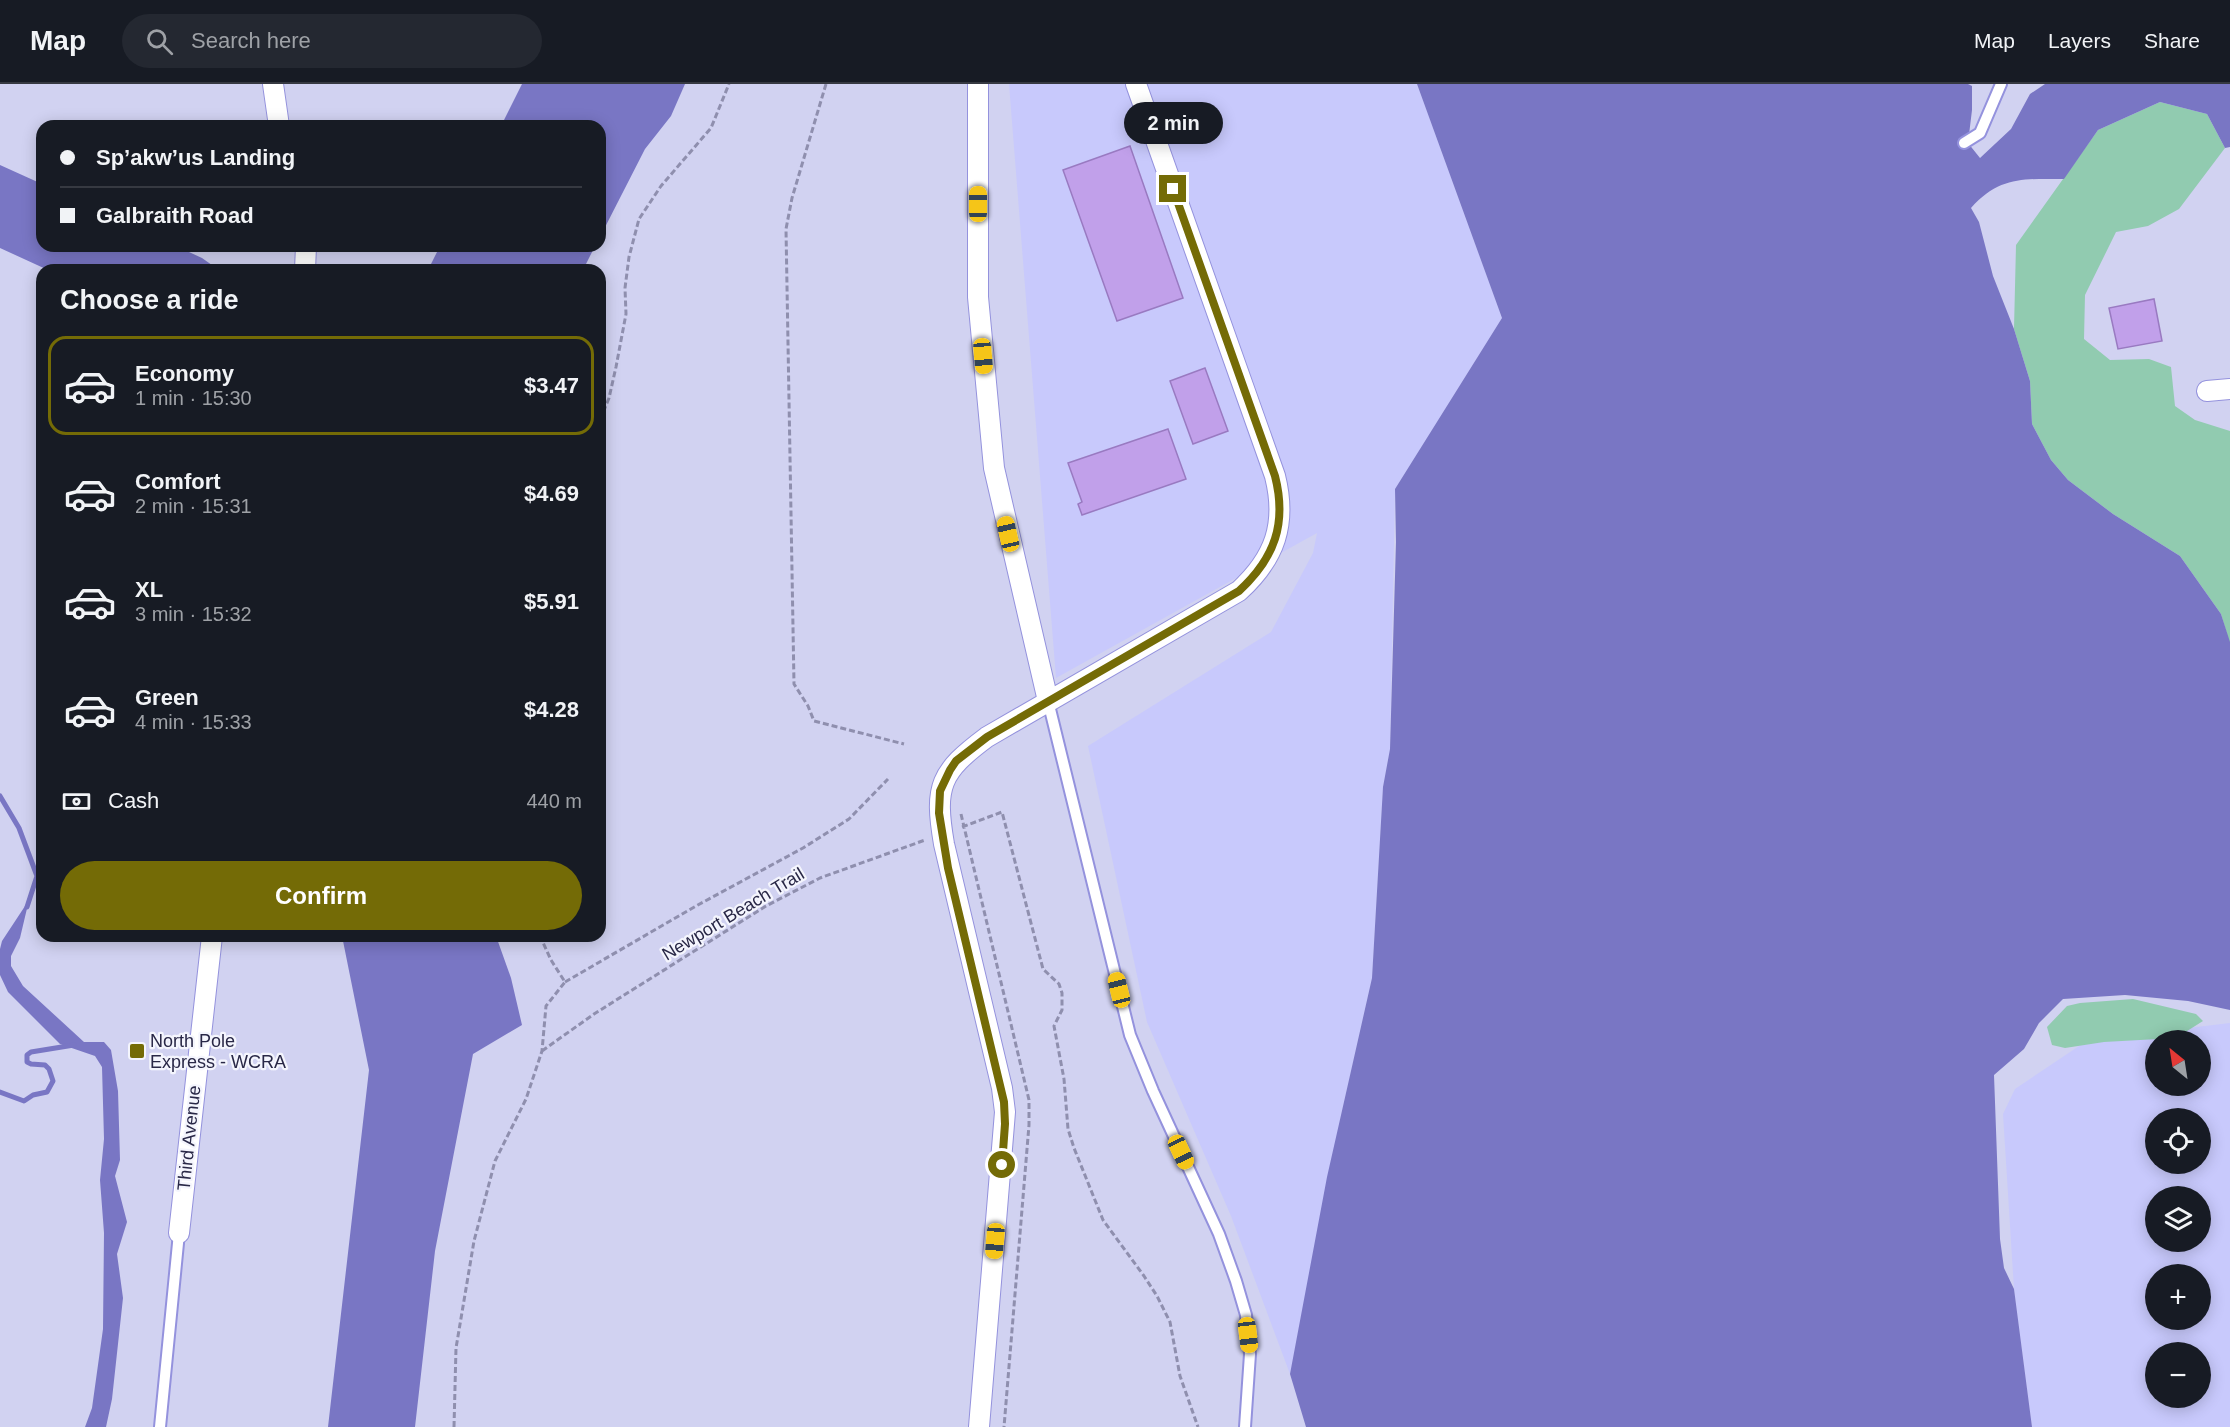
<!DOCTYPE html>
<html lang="en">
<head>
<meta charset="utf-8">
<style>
	body { margin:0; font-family:Arial,sans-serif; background:#242831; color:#f1f3f6; height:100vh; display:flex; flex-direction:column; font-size:22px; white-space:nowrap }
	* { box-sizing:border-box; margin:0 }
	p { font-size:20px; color:#9ea1a6 }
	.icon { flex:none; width:33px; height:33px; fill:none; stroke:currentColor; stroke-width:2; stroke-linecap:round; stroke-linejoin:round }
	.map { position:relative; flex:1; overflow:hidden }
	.drawer { position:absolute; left:36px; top:180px; width:570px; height:678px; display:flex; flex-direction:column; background:#171b24; border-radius:18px; box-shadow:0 3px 15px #0003 }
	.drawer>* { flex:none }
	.guide { position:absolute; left:36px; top:36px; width:570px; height:132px; border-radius:18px; box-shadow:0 3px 15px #0003; display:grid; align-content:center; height:132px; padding:0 24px; background:#171b24 }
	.needle { width:39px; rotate:330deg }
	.controls { position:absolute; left:2145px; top:946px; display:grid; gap:12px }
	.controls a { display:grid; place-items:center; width:66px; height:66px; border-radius:50%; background:#171b24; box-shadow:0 3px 15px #0003; font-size:30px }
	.end { position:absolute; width:27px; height:27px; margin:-14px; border:8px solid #746b06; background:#fff; box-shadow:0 0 0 3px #fff }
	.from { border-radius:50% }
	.bubble { position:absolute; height:42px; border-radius:21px; background:#171b24; box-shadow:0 3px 15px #0003; font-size:20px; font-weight:700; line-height:42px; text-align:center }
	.car { position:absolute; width:18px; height:36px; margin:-18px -9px; border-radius:8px; box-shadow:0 0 4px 2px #0007; background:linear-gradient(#f5c518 24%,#345 0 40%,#f5c518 0 76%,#345 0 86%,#f5c518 0) }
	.guide b { display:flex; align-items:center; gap:21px; height:57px; font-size:22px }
	.guide b+b { border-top:2px solid #363941 }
	.guide i { width:15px; height:15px; background:#f1f3f6 }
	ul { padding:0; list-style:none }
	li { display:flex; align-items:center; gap:18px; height:99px; margin:0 12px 9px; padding:0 12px; border:3px solid transparent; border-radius:18px }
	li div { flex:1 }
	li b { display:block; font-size:22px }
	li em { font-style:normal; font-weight:700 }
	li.on { border-color:#746b06 }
	li>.icon { width:54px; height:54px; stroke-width:1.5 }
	h2 { padding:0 24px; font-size:27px; line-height:72px }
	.pay { display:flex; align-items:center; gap:15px; height:66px; padding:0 24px; font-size:22px }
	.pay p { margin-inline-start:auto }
	.button { display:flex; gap:12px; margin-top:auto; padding:12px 24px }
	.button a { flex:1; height:69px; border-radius:36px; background:#746b06; color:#fff; font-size:24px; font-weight:700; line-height:69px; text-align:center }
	header { display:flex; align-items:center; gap:36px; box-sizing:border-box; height:84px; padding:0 30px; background:#171b24; border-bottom:2px solid #363941 }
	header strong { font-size:28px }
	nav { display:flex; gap:33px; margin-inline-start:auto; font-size:21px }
	.search { width:420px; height:54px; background:#242831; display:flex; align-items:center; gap:15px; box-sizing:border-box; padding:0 21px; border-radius:33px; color:#9ea1a6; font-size:22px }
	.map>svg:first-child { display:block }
	.built { fill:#c8c9fc; fill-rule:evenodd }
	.green { fill:#91cbb0 }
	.water { fill:#7976c4 }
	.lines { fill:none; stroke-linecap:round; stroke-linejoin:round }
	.stream { stroke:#7976c4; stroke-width:5 }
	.building { fill:#c1a0ea; stroke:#997ac1; stroke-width:1.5 }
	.service-casing { stroke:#9492dd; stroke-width:14 }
	.minor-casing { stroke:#9492dd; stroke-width:22 }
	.path { stroke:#8f8fae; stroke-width:3; stroke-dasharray:6 3; stroke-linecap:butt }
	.service { stroke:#fff; stroke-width:10 }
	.minor { stroke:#fff; stroke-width:20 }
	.route { stroke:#746b06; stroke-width:8 }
	.poi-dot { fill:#746b06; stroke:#f4f5fd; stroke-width:2 }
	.labels { text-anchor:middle; stroke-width:4.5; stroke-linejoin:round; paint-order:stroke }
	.street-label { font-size:18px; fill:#292847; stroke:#f4f5fd }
	.poi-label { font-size:18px; fill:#292847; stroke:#f4f5fd; text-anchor:start }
</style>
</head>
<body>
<header>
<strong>Map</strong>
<div class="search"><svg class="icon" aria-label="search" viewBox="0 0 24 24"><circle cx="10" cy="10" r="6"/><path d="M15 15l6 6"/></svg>Search here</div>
<nav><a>Map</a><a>Layers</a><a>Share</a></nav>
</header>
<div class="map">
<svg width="2230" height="1343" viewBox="0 0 2230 1343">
	<rect width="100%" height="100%" fill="#d1d2f1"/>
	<path class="built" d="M1009 0H1417L1502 234 1395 405 1390 665 1383 703 1372 894 1342 1027 1290 1290 1231 1132 1147 938 1088 662 1271 548 1313 469 1317 449 1056 594Z
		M2230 939V1343H2032L2014 1205 2003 1030 2015 1005 2088 956ZM2156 957H2200V1002H2156ZM2156 1035H2200V1080H2156ZM2156 1113H2200V1158H2156ZM2156 1191H2200V1236H2156ZM2156 1269H2200V1314H2156Z"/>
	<path class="green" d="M2160 18 2207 30 2225 64 2179 125 2148 142 2116 148 2085 211 2084 255 2110 276 2149 275 2171 283 2175 322 2195 336 2230 347V861L2227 550 2221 530 2180 472 2113 430 2068 396 2051 376 2032 340 2030 297 2014 245 2016 161 2098 46Z
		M2133 915 2196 930 2203 937 2176 954 2104 958 2065 964 2052 961 2047 943 2067 922 2080 919Z"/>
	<path class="water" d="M522 0H685L671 32 645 65 600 153V42H501Z
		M1417 0H1968L1972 2V26L1968 59 1980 74 2011 45 2030 10 2045 0H2230V63L2225 64 2207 30 2160 18 2098 46 2064 95C2024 95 2000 92 1971 124L1979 138 1993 192 2014 245 2030 297 2032 340 2051 376 2068 396 2113 430 2180 472 2221 530 2230 558V926L2188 917 2125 911 2063 915 2039 939 2024 965 1994 991 2000 1155 2004 1184 2014 1205 2032 1343H1306L1290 1290 1327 1093 1372 894 1383 703 1390 665 1396 458 1395 405 1502 234Z
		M0 81 42 100V162H176L202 174 219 186H48L0 164Z
		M440 162H595L583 186H428Z
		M29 816 20 854 11 872V882L23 902 84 958H104L111 966 118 1007 120 1076 115 1092 127 1138 117 1170 123 1214 112 1315 106 1343H85L92 1324 103 1245 104 1149 100 1096 104 1055 102 983 95 972 60 960 8 908 0 891V865L2 857Z
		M342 852H496L511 894 522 941 473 970 435 1167 415 1343H328L369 986Z"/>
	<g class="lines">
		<path class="stream" d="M0 712 19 744 37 792 27 823
			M0 1008 24 1017 33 1011 47 1008 53 997 49 985 45 981 31 980 27 978V971L31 968 74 961"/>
	</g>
	<path class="building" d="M1130 62 1183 214 1117 237 1063 86Z
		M2154 215 2162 257 2118 265 2109 224Z
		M1205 284 1228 347 1193 360 1170 297Z
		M1168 345 1186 395 1082 431 1078 420 1082 418 1068 379Z"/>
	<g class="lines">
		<defs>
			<path id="service" d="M1964 59 1980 49 2001 0
				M1048 617 1130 951 1153 1007 1219 1150 1236 1197 1246 1231 1250 1270 1245 1343
				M160 1343 179 1149"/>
			<path id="minor" d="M273 0 279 42
				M978 0V213L994 384 1048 617
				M305 186 306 162
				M2207 307 2230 305
				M179 1149 212 852
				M979 1343 1005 1028 1002 1004 944 760C934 702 940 688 987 653L1239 507C1275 474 1287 440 1275 392L1136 0"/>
		</defs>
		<use href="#service" class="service-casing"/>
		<use href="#minor" class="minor-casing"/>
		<path class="path" d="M826 0 792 114 786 145 794 600 808 622 814 637 904 660
			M600 336 609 314 616 283 626 230 625 204 629 173 639 135 661 102 711 44 729 0
			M961 730 1029 1016V1041L1004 1343
			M962 743 1002 728 1043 885 1059 900 1062 909V926L1054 942 1064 995 1068 1045 1074 1064 1103 1136 1144 1192 1157 1212 1170 1238 1180 1292 1198 1343
			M565 898 696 822 803 764 849 735 888 695
			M542 967 594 930 766 822 820 794 925 756
			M454 1343 456 1264 474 1157 495 1077 526 1015 542 967 546 922 565 898 551 876 540 852"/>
		<use href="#service" class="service"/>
		<use href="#minor" class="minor"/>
	</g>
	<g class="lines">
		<path class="route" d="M1002 1081 1005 1040 1004 1018 948 784 939 729 940 707 950 686 956 677 987 653 1239 507C1275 474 1287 439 1275 392L1173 105"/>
	</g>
	<rect class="poi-dot" x="129" y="959" width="16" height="16" rx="3"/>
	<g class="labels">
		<g class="street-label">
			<text transform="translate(733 830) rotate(-31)" y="6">Newport Beach Trail</text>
			<text transform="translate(189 1054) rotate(-84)" y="6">Third Avenue</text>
		</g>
		<g class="poi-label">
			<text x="150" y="963">North Pole<tspan x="150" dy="21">Express - WCRA</tspan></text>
		</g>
	</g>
</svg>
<div class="controls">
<a><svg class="needle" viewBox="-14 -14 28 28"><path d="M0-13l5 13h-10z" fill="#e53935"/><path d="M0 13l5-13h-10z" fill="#9ea1a6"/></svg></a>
<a><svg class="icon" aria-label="locate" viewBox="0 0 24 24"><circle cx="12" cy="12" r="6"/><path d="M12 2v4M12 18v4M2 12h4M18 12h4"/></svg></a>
<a><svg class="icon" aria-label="layers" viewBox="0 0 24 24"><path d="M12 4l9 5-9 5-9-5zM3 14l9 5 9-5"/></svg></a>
<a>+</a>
<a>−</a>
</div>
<i class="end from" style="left:1002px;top:1081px"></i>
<i class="end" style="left:1173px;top:105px"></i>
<div class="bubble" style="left:1124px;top:18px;width:99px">2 min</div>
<i class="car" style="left:978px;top:120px;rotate:0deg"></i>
<i class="car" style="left:983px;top:272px;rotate:175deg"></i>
<i class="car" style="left:1008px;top:450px;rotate:347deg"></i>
<i class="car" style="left:1119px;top:906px;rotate:346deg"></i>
<i class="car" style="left:1181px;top:1068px;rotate:155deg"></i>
<i class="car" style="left:995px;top:1157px;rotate:185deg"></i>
<i class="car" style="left:1248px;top:1251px;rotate:173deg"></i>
<div class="guide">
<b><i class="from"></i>Sp’akw’us Landing</b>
<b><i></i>Galbraith Road</b>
</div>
<section class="drawer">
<h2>Choose a ride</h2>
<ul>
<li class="on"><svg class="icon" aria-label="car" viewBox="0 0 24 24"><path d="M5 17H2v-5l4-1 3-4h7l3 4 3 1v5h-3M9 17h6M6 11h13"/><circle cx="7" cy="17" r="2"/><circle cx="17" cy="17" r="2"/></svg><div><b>Economy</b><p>1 min · 15:30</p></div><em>$3.47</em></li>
<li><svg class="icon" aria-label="car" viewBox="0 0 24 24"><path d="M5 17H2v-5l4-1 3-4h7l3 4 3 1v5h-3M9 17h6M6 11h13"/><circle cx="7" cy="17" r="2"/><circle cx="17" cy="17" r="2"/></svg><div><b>Comfort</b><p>2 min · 15:31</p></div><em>$4.69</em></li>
<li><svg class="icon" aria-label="car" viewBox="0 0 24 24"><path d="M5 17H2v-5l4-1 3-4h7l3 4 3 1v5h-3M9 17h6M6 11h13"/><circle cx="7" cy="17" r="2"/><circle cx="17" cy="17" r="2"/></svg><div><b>XL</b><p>3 min · 15:32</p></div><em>$5.91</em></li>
<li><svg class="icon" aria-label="car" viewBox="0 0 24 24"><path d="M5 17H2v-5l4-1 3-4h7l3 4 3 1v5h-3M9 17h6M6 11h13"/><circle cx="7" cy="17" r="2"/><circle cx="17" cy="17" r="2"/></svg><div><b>Green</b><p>4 min · 15:33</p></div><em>$4.28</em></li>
</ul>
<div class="pay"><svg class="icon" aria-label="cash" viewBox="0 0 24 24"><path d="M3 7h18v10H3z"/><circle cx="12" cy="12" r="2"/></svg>Cash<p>440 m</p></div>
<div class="button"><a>Confirm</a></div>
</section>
</div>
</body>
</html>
